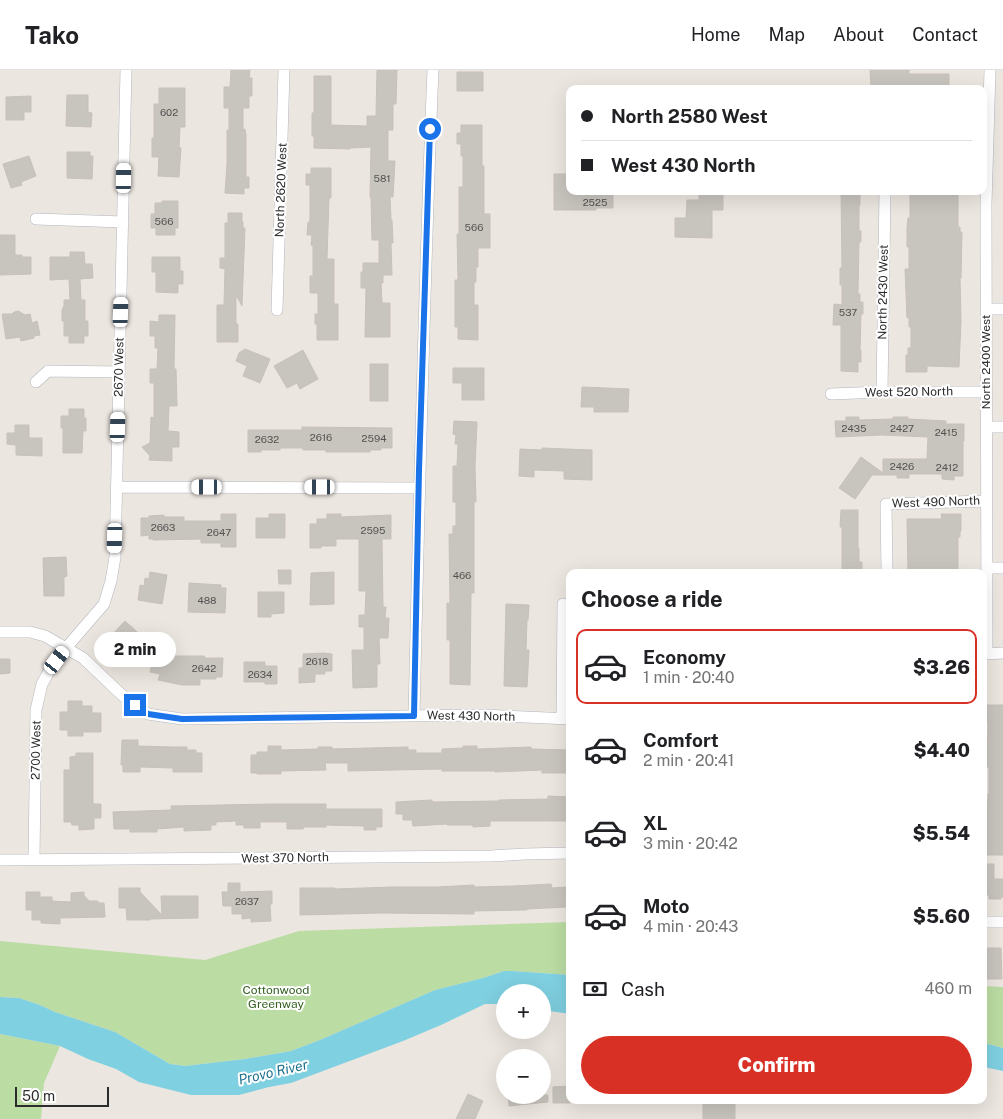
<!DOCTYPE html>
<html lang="en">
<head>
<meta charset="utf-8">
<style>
	body { margin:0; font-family:"Public Sans",sans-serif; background:#f6f6f6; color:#202124; height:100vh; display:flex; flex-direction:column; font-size:19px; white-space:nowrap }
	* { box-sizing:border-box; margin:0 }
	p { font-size:16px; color:#757577 }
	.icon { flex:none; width:28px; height:28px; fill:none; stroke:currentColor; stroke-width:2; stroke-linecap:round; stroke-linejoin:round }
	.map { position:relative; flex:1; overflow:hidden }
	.details { position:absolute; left:566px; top:499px; width:421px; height:535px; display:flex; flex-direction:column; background:#fff; border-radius:10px; box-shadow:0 5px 20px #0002 }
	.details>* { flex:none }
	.banner { position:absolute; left:566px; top:15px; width:421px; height:110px; border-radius:10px; box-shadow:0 5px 20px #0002; display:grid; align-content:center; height:110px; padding:0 15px; background:#fff }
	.fabs { position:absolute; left:496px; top:914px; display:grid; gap:10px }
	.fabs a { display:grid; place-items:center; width:55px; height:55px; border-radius:50%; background:#fff; box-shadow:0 5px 20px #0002; font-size:25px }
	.scale { position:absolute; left:15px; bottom:12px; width:94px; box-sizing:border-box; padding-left:5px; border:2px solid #2c2c2c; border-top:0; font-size:14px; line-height:18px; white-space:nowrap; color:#2c2c2c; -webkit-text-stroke:4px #fff; paint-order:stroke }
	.end { position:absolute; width:22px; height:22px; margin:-11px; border:6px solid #1a73e8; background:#fff; box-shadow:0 0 0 2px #fff }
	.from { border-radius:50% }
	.bubble { position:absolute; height:35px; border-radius:18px; background:#fff; box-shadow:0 5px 20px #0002; font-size:16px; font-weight:800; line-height:35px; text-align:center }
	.car { position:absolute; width:15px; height:30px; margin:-15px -8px; border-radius:6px; box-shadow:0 0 4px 1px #0007; background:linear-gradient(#fff 24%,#345 0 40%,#fff 0 76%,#345 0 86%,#fff 0) }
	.banner b { display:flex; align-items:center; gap:18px; height:48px; font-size:19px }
	.banner b+b { border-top:1px solid #e0e0e0 }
	.banner i { width:12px; height:12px; background:#202124 }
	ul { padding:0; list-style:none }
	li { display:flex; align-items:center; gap:15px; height:75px; margin:0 10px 8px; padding:0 5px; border:2px solid transparent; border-radius:10px }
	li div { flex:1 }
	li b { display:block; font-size:19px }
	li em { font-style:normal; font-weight:800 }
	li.active { border-color:#d93025 }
	li>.icon { width:45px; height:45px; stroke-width:1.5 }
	h2 { padding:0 15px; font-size:22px; line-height:60px }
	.pay { display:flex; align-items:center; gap:12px; height:55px; padding:0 15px; font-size:19px }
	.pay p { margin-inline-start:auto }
	.primary-button { display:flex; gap:10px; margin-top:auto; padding:10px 15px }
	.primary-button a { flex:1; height:58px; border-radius:30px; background:#d93025; color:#fff; font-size:20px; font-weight:800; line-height:58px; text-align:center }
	header { display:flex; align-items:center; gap:30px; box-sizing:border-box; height:70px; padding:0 25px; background:#fff; border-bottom:1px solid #e0e0e0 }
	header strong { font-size:24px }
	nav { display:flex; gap:28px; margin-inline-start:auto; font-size:18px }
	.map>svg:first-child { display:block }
	.green { fill:#bbdca3 }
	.water { fill:#7fd0e1 }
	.building { fill:#c8c4be; stroke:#c7c1b9 }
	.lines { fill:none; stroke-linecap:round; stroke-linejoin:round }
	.street-casing { stroke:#b3b6be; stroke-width:12 }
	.street { stroke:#fff; stroke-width:11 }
	.route { stroke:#1a73e8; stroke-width:6 }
	.labels { text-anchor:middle; stroke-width:4; stroke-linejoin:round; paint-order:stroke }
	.number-label { font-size:10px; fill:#535250 }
	.street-label { font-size:12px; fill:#2c2c2c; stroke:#fff }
	.park-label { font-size:12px; fill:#366123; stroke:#fff }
	.water-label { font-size:14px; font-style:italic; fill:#1d718e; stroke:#fff }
</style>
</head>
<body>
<header>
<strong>Tako</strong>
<nav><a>Home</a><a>Map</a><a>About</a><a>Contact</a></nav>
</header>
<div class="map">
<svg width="1003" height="1049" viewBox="0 0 1003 1049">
	<rect width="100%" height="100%" fill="#ece6e0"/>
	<path class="green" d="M570 852V905L512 901H504L483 908 435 920 320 970 291 981 245 989 185 996 170 994 115 962 55 942 40 935 19 928 0 927V871L205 890 299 861Z
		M984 916 1003 917V978L984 973Z
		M0 964 60 976 44 1013 41 1049H0Z"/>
	<path class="water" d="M504 901H512L570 905V944L543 940 542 922H505V934H485L441 955 403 971 291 1013 269 1017 239 1025H191L139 1012 116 999 88 989 60 976 0 964V927L19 928 40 935 55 942 115 962 170 994 185 996 245 989 291 981 320 970 435 920 483 908Z
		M984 973 1003 978V1001L984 997Z"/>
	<path class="building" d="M231 0H250L249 8H252V26H249V38H243V60L245 59 246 65V107H249V118H244V124L225 123 227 94V60H229V38H224V17H230Z
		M377 0H397L396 34H393V60H388V91H395L393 127H390L391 150H392L393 173H391L392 205H383V213H381L382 233H390V267H365L366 218H361V202H363V193H379V170H372L371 127H370L371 77 350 78V79L314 78V66H312V43H314V6H331V55L367 56V46H376Z
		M870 0H909V4H949V19H912V17H889V19L871 17Z
		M457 2H483V21H457Z
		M159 18H185V57H180L179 77 181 78 179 107 158 106 159 87H152V68H154V34H159Z
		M67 25H88V42L92 43 91 57 66 56Z
		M31 26V42H24V50H6V27Z
		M461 55H482V96H484V144H490V178H478V197H476V212H474V235H478V270L458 269V257H455V210H458L457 164H459V117H463V86H461V74H457V63H461Z
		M67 82H90V86H93L92 109 67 108Z
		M29 86 36 106 21 112 22 115 11 118 3 94Z
		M311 98H331V128H329L327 189H334V234H338V270H317V254H315V244H318V223H310V206H313V176L311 175 312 165H307L308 152H310V115H306V104H311Z
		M554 104H570V121H609V125H613V138H596V140H554Z
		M841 121H860V135H859V161H861V172H859L858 224H860V232H863V244H861L860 280H861V292H858V302L841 301V255H833L834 234 842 235V215H840V198H842Z
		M910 121H958V157H960V162H962L961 208H960L961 251 959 297 927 296V302H906V285H908V278H911V257H909V247L907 248 905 199H909V177H907V158L908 148H910Z
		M699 122H723V140H712V168L675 167V148H686L687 130H699Z
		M162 131H178V158H175V165H156V158H151V144H155V133H162Z
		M228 143H242V152H243V158H245L242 236 236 225V254H238V272H217V235H224L225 199 220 198V188H225V153H228Z
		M0 165H15V185H22V187H31V204L0 205Z
		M70 182H84L85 194H92L93 208 80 209 81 230H85V251H88V266H84V273H69V266H64V251H62V240L64 236V230H70L69 209 50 210V187H70Z
		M152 187H180V201H183V214H178V223L156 222V202H152Z
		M18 241 25 245 30 244 32 253 37 251 40 265 34 266V268L21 271 20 267 6 269 2 244H12L14 242Z
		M159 245H175L174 299H176L177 336H169L168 361 179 362V377H172V391L149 390 150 386 142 377 150 373 151 347 154 348V313H150V299H157L158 278H155V266H150V251L159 252Z
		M245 279 270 289 260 313 243 306 247 296 236 291 239 283Z
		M303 280 318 309 300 319 297 313 287 318 274 296Z
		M370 294H388V331H370Z
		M453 298H484V330H462V313H453Z
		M582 317 629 319 628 342H594V337H581Z
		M69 339H84V348H86V361H83L82 383H63V358H61V346H69Z
		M846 347H859V350L893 349V347H908V349L946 351V354H964V371H963V406H954V410L942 409V404H909V408H897V405H872L855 429 839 418 861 387 883 403V389H927L928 367 882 365 836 367 835 351H846Z
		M454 351 477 352 475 396 476 432H474V523H471L470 615 450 614V570H447V533H450L449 464H453V456H456V432H453V396H457L458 374H455L456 365 453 364Z
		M15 355H29V368H42V386L16 385V375L7 374V363H15Z
		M302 357 392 358V378H381V380H370V382H326V380H303V378H280V380H261V382H248V360H302Z
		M542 378 592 380V410L564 409V401L534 400V407L519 406 520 379 542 380Z
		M841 440H858V478H859V492H862V502H842V457H840Z
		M221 444H236V477H221V473H201V469L153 470V469H149V465L141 466V448H149V446L164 445V447H184V451H221Z
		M269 444H285V468H256V448H269Z
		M327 444H341V447L391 445V469H382L383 537H386L385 548H389L388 568H379L380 594H377V617L353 618 352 580H364V557H359V545H365L366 521H359V469H336V476H321V478H310V454H317V449H327Z
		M941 444H961V461H960V467H958V502H908L907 449H942Z
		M66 487 67 506 64 507V526H44L43 488Z
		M278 500H291V514H279Z
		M150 502 167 505 162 534 138 530 140 515 144 516 145 508 149 509Z
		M334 502V534L310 535 311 503Z
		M189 513 221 515V518H226L225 543 188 542Z
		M258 522H284V543L271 544V547H258Z
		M506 534 529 535 528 550H527L526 580H529L527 617 504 616Z
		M125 551 146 570 128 590 118 581 120 579 109 568Z
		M155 580 168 583V586H204L205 588H223L222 607H216V609H200V615H182L158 610 160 604 150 602Z
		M324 583 332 584V601H325V604H315V612L299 613V598H303V584Z
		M0 589H10V603L0 604Z
		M244 592H265V596H277V614H265V612H244Z
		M68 631H82V636H92V643H101V662H83V666H68V660H60V642H68Z
		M987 635H1003V785H986L988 724H989V697H987L988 653H987Z
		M122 670H138V676L173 677H187V680H196V683H202V702H173V698L140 697V702H123V695H121Z
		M268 676H281V680L318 679V677H332V679L408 677V680H416V683H442V679L463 678V676H477V679L531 677V679L570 680V703H542V700L495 702V701H442V699L348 701V693H325L326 700 281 701V704H257V703H251V685H257V682H268Z
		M76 683H93V734H101V748H94V759L79 760V755H72L71 752H64V700H70V687L76 686Z
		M548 726 570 727V751H490V756L473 757V755H447V754L413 756 412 750H403V744H396V732L432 730V732L499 731V730L548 729Z
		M271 734H326V739H382V757H376V760H364V756L326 755V757H304L303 759H287V752H260V758H244V755H236V751L216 752V755H211V760L184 761V757L157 759V762H130V759H114L113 742 171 740V736Z
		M984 794H994V809H1003V827H1001V829H989V825H984Z
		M228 813H240V822L272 821V834H270L271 851 251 852V848L242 849V844H232V836H223L222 822H228Z
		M551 814 552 818 566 817 567 837 527 839V840L474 841V844L382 843 300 845V818H335V819L392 817H437L474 815V817L513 816Z
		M119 818H140V822L162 845 161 826H198V848L150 849V850H127L126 838H119Z
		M26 822H40V827H52V831L71 832V823L84 822V827H86V829H88V831H98V833H104L105 847 60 848V854L41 853V850H32V840H26Z
		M984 878H1001L1002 909H985Z
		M570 1016V1033H553V1017Z
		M468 1024 483 1031 475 1049H456Z
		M508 1025H548V1032L509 1036Z
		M703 1032H735V1049H703Z"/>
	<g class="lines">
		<defs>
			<path id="street" d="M36 149 123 152
				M986 239H1003
				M277 240 284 0
				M36 312 48 301 119 302
				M882 322 885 121
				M831 324 882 322H986
				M987 357H1003
				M117 417 419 418
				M987 498H1003
				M887 502 886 434 986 431
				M0 562H30L45 566 83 588 123 626 148 644 182 649 481 645 570 649
				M987 583 986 134 990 0
				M984 584 1003 583
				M414 646C419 430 424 215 433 0
				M562 649 563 534
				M0 790 491 786 525 784 570 783
				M34 790 36 640 42 614 52 596 66 578 104 534 111 511 115 487 126 0
				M984 852H1003"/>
		</defs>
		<use href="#street" class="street-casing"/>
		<use href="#street" class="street"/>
	</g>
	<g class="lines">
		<path class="route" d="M135 635 148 644 182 649 414 646 419 400 430 59"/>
	</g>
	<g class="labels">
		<g class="number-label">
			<text x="169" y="46">602</text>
			<text x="382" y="112">581</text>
			<text x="595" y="136">2525</text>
			<text x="164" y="155">566</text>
			<text x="474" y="161">566</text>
			<text x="848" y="246">537</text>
			<text x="854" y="362">2435</text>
			<text x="902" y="362">2427</text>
			<text x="946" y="366">2415</text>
			<text x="321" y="371">2616</text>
			<text x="374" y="372">2594</text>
			<text x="267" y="373">2632</text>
			<text x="902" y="400">2426</text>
			<text x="947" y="401">2412</text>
			<text x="163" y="461">2663</text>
			<text x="373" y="464">2595</text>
			<text x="219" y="466">2647</text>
			<text x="462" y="509">466</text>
			<text x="207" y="534">488</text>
			<text x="317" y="595">2618</text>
			<text x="204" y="602">2642</text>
			<text x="260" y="608">2634</text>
			<text x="247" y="835">2637</text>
		</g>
		<g class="street-label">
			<text transform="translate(281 120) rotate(-88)" y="4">North 2620 West</text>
			<text transform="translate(883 222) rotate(-89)" y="4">North 2430 West</text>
			<text transform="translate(986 292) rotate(-90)" y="4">North 2400 West</text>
			<text transform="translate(119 297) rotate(-89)" y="4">2670 West</text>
			<text transform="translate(909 322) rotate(-1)" y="4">West 520 North</text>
			<text transform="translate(936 432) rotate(-2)" y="4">West 490 North</text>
			<text transform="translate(471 646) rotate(1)" y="4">West 430 North</text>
			<text transform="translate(36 680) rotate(-89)" y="4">2700 West</text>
			<text transform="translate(285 788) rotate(-1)" y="4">West 370 North</text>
		</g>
		<g class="park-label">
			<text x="276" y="924">Cottonwood<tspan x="276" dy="14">Greenway</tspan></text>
		</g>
		<g class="water-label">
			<text transform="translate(273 1002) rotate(-13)" y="5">Provo River</text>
		</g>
	</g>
</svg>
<div class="fabs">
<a>+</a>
<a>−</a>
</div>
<div class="scale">50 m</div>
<i class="end from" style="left:430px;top:59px"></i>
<i class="end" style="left:135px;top:635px"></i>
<div class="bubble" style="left:94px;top:562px;width:82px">2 min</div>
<i class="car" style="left:124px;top:108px;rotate:1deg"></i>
<i class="car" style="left:121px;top:242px;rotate:2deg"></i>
<i class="car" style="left:118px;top:357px;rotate:2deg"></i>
<i class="car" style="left:207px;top:417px;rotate:270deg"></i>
<i class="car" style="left:320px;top:417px;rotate:270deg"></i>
<i class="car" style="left:115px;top:468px;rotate:182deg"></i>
<i class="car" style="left:57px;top:590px;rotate:37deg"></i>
<div class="banner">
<b><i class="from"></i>North 2580 West</b>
<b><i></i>West 430 North</b>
</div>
<section class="details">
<h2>Choose a ride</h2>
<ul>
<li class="active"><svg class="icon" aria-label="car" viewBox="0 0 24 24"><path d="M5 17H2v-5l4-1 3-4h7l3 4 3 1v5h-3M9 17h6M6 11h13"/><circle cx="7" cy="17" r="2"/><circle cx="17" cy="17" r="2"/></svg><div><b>Economy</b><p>1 min · 20:40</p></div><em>$3.26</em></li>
<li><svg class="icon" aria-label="car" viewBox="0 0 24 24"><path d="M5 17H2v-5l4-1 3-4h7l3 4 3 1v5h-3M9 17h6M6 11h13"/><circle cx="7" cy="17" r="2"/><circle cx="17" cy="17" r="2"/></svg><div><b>Comfort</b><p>2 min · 20:41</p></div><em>$4.40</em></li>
<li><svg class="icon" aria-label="car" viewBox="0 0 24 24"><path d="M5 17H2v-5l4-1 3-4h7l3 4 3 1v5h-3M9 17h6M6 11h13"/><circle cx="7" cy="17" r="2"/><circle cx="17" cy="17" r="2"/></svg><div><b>XL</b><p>3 min · 20:42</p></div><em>$5.54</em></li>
<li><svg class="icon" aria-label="car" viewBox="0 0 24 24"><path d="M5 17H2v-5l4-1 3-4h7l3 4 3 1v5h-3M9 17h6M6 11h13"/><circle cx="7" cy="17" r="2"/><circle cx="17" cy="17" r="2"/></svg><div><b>Moto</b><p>4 min · 20:43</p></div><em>$5.60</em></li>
</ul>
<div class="pay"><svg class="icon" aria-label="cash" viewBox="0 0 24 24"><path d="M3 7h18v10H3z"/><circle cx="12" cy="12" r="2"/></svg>Cash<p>460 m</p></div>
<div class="primary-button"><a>Confirm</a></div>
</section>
</div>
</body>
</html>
